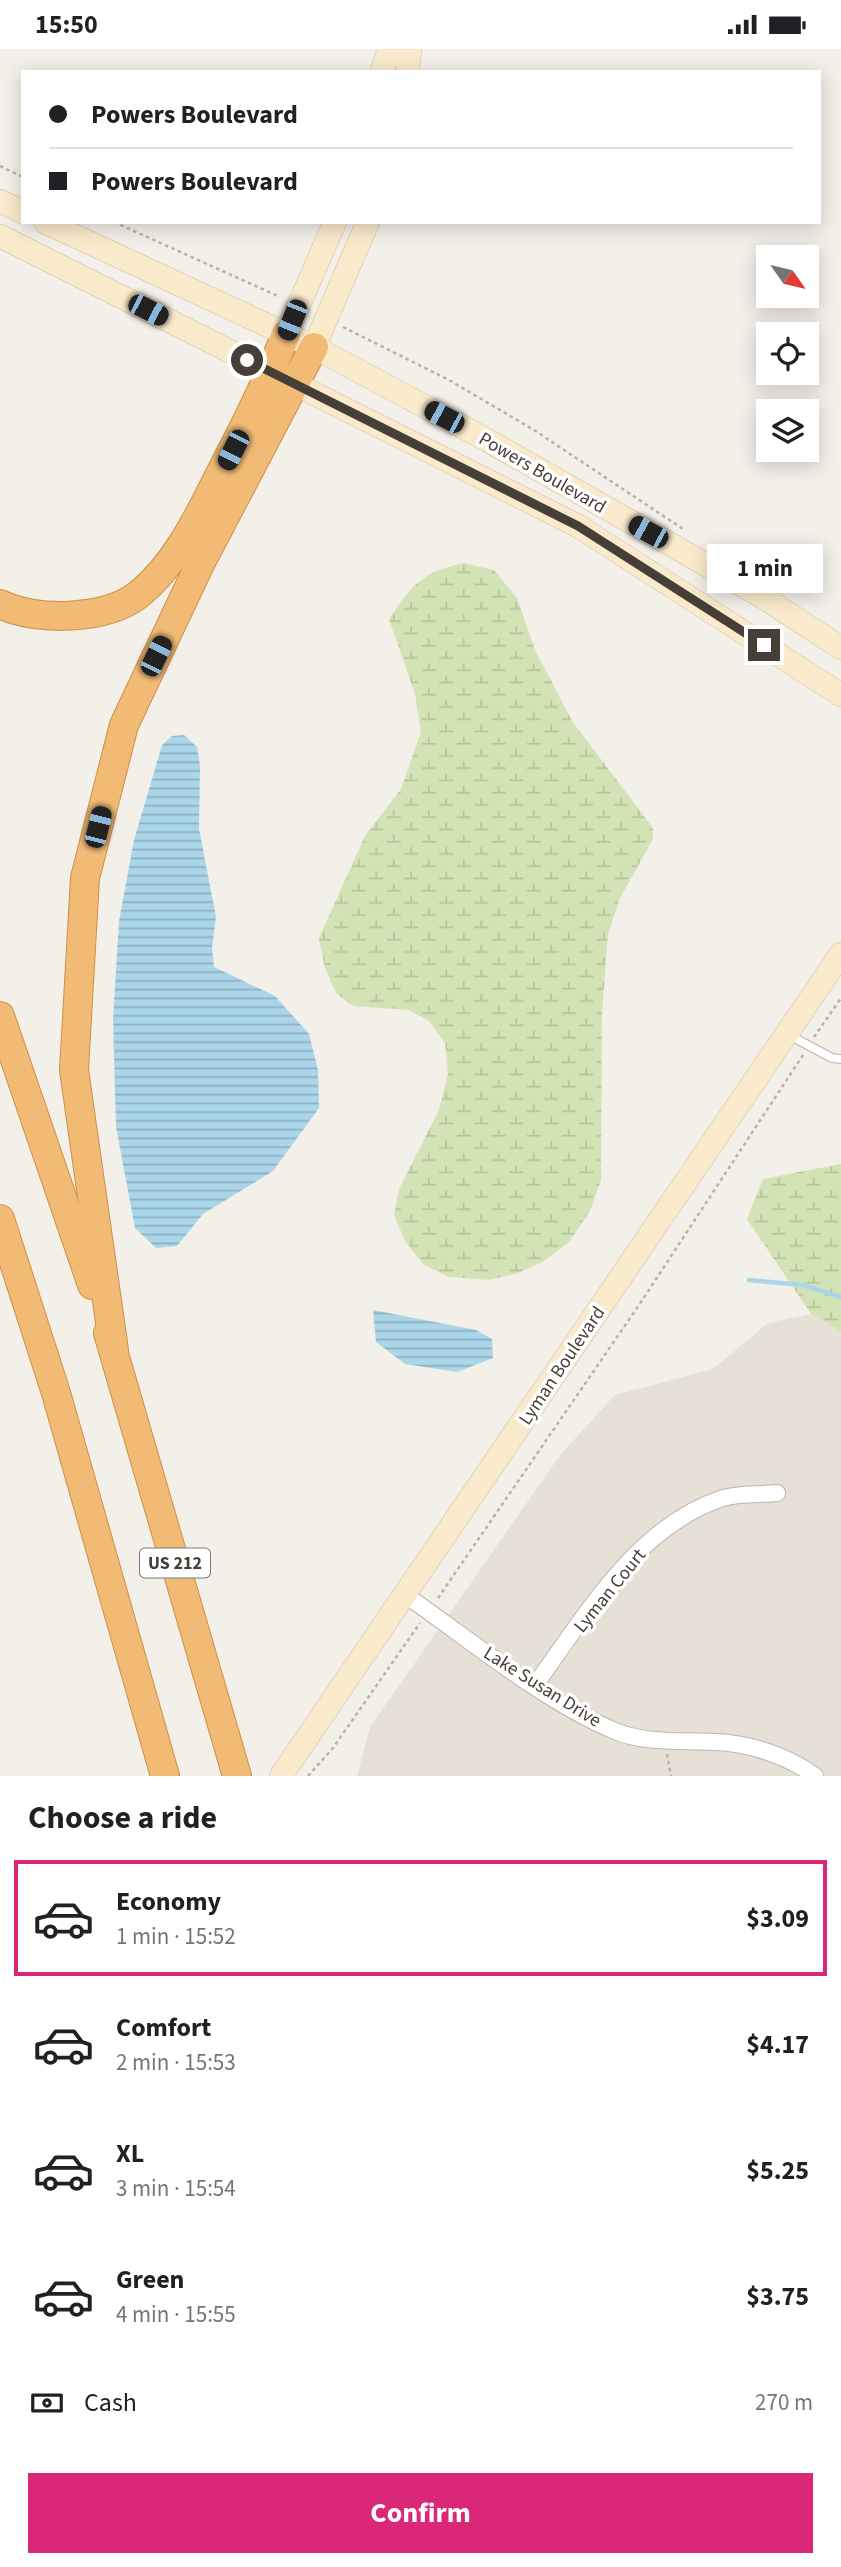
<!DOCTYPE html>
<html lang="en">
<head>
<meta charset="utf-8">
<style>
	body { margin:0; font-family:"Source Sans 3",sans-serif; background:#f6f6f6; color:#202124; height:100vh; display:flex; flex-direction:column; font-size:26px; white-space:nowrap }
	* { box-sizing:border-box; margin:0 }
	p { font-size:23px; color:#757577 }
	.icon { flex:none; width:38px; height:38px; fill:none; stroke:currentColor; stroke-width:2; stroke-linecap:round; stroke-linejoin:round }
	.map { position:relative; height:1727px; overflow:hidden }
	.sheet { display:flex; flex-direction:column; background:#fff; flex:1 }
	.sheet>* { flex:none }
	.top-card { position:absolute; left:21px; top:21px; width:800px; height:154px; border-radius:0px; box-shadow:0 4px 18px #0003; display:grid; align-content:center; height:154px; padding:0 28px; background:#fff }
	.needle { width:46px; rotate:124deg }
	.buttons { position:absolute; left:756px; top:196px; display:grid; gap:14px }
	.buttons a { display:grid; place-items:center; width:63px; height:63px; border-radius:0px; background:#fff; box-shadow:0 4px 18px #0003; font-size:35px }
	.end { position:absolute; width:32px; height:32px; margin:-16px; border:9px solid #463f38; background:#fff; box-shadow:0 0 0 4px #fff }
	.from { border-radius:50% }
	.bubble { position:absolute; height:49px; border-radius:0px; background:#fff; box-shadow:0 4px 18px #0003; font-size:23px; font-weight:700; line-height:49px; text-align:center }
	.car { position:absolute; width:21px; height:42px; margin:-21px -10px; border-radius:9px; box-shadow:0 0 5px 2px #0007; background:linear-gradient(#222 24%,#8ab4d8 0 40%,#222 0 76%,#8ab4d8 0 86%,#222 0) }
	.top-card b { display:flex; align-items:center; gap:24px; height:66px; font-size:26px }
	.top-card b+b { border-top:2px solid #e0e0e0 }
	.top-card i { width:18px; height:18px; background:#202124 }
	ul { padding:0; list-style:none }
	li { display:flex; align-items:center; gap:21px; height:116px; margin:0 14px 10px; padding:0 14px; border:4px solid transparent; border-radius:0px }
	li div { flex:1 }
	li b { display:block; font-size:26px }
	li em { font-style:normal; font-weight:700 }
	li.current { border-color:#db2777 }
	li>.icon { width:63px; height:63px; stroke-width:1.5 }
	h2 { padding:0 28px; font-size:32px; line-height:84px }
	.pay { display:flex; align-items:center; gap:18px; height:77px; padding:0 28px; font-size:26px }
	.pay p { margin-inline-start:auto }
	.button { display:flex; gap:14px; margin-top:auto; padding:14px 28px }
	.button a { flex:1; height:80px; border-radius:0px; background:#db2777; color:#fff; font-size:28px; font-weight:700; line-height:80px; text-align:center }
	.status { display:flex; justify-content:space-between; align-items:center; height:49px; padding:0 35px; background:#fff; direction:ltr }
	.status svg { height:19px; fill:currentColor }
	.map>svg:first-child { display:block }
	.residential { fill:#e6e0d7 }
	.wetland { fill:url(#wetland-marsh) }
	.water { fill:url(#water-rules) }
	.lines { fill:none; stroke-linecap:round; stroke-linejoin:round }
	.stream { stroke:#abd6ea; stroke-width:4.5 }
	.lane-casing { stroke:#bdb5ac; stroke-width:10 }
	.street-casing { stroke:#bdb5ac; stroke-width:18 }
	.secondary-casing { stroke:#cebc9c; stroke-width:24 }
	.highway-casing { stroke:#cf8f46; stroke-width:30 }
	.path { stroke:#beb09f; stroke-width:2.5; stroke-dasharray:3.5 3.5; stroke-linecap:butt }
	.lane { stroke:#fff; stroke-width:8 }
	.street { stroke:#fff; stroke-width:16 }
	.secondary { stroke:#faeacc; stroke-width:23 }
	.highway { stroke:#f1bb76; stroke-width:28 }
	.route { stroke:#463f38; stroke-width:9 }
	.labels { text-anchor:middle; stroke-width:7; stroke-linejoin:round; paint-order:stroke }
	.shield { fill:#fff; stroke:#7e7974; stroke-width:2 }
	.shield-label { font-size:18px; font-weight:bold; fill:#463f38 }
	.street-label { font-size:19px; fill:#463f38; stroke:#fff }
</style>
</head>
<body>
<div class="status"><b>15:50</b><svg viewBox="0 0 49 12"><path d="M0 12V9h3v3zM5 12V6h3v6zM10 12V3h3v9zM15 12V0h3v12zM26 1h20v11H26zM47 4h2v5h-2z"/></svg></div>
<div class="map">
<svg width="841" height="1727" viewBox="0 0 841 1727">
	<defs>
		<pattern id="wetland-marsh" width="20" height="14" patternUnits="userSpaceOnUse" patternTransform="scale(1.75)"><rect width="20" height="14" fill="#d3e3b5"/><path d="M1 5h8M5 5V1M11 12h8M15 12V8" fill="none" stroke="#b6c49c"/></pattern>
		<pattern id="water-rules" width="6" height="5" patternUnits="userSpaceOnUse" patternTransform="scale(1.75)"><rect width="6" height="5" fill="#abd6ea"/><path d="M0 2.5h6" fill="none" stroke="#8dafbf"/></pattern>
	</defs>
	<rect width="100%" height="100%" fill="#f3efe9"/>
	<path class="residential" d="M811 1265 841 1283V1727H357L370 1678 561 1405 615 1346 713 1320 768 1274Z"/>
	<path class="wetland" d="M464 514 494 521 517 549 535 601 572 672 653 779V790L620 849 608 885 602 963 601 1131 590 1162 569 1193 544 1212 518 1224 489 1231 449 1228 423 1215 405 1192 394 1166 399 1140 439 1061 448 1025 445 994 429 972 409 961 353 957 336 944 325 919 319 889 365 787 401 740 421 683 415 645 389 570C413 535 422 523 464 514Z
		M841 1115V1283L811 1265 747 1170 763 1130Z"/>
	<path class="water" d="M184 686 197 698 200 717 199 780 216 868 212 899 214 918 275 947 309 985 318 1021 319 1059 273 1122 203 1165 177 1197 156 1199 135 1179 116 1078 113 971 119 872 134 791 162 696 172 687Z
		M373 1261 476 1281 492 1290 493 1309 457 1323 405 1315 376 1293Z"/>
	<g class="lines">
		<path class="stream" d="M749 1231 803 1236 841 1248"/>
		<defs>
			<path id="lane" d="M789 986 832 1009 841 1010"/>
			<path id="street" d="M404 1545C469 1590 543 1652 615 1682 646 1695 682 1691 715 1693 749 1694 788 1707 815 1727
				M535 1636C586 1566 637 1477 723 1449 739 1444 760 1446 777 1444"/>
			<path id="secondary" d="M382 23 389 0
				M407 23 410 0
				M0 152 23 163
				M45 173 314 298 487 391 763 548 841 599
				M0 187 578 477 841 646
				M286 285 335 173
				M314 298 368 173
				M281 1727 841 905"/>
			<path id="highway" d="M0 555C36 573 105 571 138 546 178 514 200 464 223 419 246 375 268 331 286 285
				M0 967 92 1236
				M0 1170 56 1344 165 1727
				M108 1284 237 1727
				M114 1301 74 1021 85 829 124 676 200 515 314 298"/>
		</defs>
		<use href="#lane" class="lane-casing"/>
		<use href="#street" class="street-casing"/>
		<use href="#secondary" class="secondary-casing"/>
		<use href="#highway" class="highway-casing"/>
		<path class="path" d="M0 117 23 128
			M114 173 280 248
			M343 278 449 331 534 381 683 480
			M814 988 841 949
			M438 1549 639 1256 803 1006
			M667 1705 671 1727
			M308 1727 333 1699 420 1574"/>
		<use href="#lane" class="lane"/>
		<use href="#street" class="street"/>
		<use href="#secondary" class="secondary"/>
		<use href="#highway" class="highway"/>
	</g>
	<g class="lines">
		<path class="route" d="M247 311 578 477 764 596"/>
	</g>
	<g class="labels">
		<rect class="shield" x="140" y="1499.5" width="70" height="29" rx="5"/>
		<g class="shield-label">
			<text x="175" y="1520">US 212</text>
		</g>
		<g class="street-label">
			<text transform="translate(543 423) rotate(30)" y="7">Powers Boulevard</text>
			<text transform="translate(561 1316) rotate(-56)" y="7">Lyman Boulevard</text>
			<text transform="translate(609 1541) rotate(-51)" y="7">Lyman Court</text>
			<text transform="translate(543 1637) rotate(32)" y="7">Lake Susan Drive</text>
		</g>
	</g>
</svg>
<div class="buttons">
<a><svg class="needle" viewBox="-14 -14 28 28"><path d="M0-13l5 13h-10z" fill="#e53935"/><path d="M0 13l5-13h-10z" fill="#757577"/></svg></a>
<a><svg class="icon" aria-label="locate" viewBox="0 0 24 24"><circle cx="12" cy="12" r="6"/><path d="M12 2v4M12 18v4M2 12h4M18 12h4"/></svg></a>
<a><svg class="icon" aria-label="layers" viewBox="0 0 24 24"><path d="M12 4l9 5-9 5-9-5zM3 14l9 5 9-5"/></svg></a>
</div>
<i class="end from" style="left:247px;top:311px"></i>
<i class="end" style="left:764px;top:596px"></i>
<div class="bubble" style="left:707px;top:495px;width:116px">1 min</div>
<i class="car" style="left:148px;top:261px;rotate:117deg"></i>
<i class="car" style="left:292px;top:271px;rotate:202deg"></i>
<i class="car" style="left:444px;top:368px;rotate:298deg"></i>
<i class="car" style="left:233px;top:401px;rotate:207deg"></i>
<i class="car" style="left:648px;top:483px;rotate:299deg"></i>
<i class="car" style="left:156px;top:607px;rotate:26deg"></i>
<i class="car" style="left:98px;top:778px;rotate:14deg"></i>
<div class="top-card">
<b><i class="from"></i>Powers Boulevard</b>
<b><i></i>Powers Boulevard</b>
</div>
</div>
<section class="sheet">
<h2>Choose a ride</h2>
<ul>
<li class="current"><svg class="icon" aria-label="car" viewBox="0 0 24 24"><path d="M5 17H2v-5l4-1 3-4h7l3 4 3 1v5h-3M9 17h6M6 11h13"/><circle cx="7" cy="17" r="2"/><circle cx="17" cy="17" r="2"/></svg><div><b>Economy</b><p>1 min · 15:52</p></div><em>$3.09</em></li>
<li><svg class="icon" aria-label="car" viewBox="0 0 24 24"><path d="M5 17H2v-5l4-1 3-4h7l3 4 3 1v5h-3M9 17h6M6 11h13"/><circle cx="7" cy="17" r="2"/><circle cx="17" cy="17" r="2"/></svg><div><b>Comfort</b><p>2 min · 15:53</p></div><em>$4.17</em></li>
<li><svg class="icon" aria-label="car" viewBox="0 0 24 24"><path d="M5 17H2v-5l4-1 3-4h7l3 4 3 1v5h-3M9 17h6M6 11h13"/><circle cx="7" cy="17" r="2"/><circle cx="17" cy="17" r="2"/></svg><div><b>XL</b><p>3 min · 15:54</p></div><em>$5.25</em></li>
<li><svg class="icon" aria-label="car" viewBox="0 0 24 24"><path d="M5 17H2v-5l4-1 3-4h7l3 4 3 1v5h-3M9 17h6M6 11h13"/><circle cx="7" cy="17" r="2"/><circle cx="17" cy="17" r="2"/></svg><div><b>Green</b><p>4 min · 15:55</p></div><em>$3.75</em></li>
</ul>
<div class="pay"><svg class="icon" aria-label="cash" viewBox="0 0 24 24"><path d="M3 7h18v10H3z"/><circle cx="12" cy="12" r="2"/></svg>Cash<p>270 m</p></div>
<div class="button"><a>Confirm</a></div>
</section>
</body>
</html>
